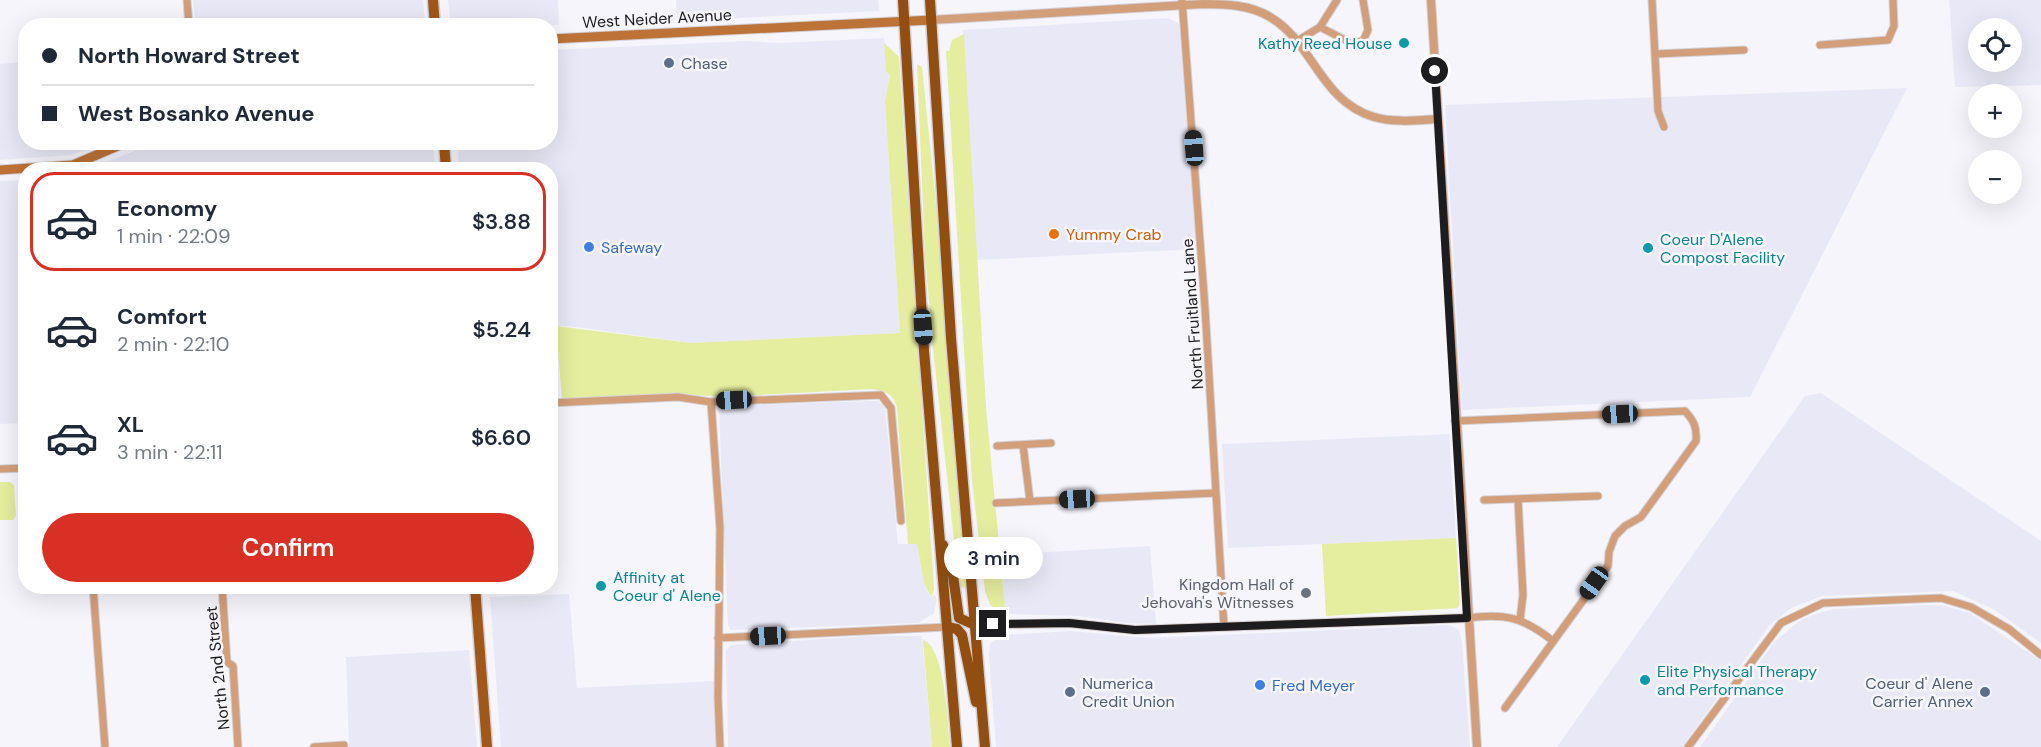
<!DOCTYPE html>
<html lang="en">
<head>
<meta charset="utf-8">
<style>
	body { margin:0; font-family:"DM Sans",sans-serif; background:#f2f2f3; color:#1f2937; height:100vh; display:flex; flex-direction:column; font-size:22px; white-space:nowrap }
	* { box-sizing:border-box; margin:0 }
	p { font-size:20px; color:#747a83 }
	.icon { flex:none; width:33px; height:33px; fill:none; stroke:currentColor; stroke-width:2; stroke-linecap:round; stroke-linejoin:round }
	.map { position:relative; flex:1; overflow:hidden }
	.drawer { position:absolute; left:18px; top:162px; width:540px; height:432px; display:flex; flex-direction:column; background:#fff; border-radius:24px; box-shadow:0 6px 24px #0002 }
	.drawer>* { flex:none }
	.top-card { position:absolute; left:18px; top:18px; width:540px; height:132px; border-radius:24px; box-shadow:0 6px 24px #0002; display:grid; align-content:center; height:132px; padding:0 24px; background:#fff }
	.controls { position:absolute; left:1968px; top:18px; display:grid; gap:12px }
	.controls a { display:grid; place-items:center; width:54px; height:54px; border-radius:50%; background:#fff; box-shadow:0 6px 24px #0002; font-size:30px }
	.end { position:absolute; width:27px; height:27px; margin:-14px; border:8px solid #1d1d1f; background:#fff; box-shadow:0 0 0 3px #fff }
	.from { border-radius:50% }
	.bubble { position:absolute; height:42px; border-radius:21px; background:#fff; box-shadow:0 6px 24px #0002; font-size:20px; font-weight:600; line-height:42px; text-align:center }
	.car { position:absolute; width:18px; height:36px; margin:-18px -9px; border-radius:8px; box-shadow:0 0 4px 2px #0007; background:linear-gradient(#222 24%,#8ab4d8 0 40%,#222 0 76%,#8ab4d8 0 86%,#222 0) }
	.top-card b { display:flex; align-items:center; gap:21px; height:57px; font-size:22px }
	.top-card b+b { border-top:2px solid #e0e1e3 }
	.top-card i { width:15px; height:15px; background:#1f2937 }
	ul { padding:10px 0 0; list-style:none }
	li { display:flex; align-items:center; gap:18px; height:99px; margin:0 12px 9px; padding:0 12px; border:3px solid transparent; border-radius:24px }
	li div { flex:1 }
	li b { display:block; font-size:22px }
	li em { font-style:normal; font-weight:600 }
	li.on { border-color:#d93025 }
	li>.icon { width:54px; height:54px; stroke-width:1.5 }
	.primary-button { display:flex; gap:12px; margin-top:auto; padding:12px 24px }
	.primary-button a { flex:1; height:69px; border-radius:36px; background:#d93025; color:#fff; font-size:24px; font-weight:600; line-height:69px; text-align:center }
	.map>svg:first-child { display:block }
	.built { fill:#e9e8f6; fill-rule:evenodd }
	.green { fill:#e5ed9e }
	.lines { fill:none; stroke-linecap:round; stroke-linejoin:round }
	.minor-casing { stroke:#d3d2d9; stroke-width:9 }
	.tertiary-casing { stroke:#d3d2d9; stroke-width:10 }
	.secondary-casing { stroke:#d3d2d9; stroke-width:11 }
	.primary-casing { stroke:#d3d2d9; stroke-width:13 }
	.trunk-casing { stroke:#d3d2d9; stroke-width:13 }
	.minor { stroke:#d39e7a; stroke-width:7 }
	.tertiary { stroke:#d39e7a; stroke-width:8 }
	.secondary { stroke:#bd7237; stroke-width:9 }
	.primary { stroke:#a15717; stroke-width:10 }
	.trunk { stroke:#924e11; stroke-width:10 }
	.route { stroke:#1d1d1f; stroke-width:8 }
	.culture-dot { fill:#0f9aa8; stroke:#f6f5fc; stroke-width:2 }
	.service-dot { fill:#5c6f8a; stroke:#f6f5fc; stroke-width:2 }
	.food-dot { fill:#e8710a; stroke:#f6f5fc; stroke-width:2 }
	.shop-dot { fill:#3f7fe0; stroke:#f6f5fc; stroke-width:2 }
	.worship-dot { fill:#6b7280; stroke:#f6f5fc; stroke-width:2 }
	.labels { text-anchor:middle; stroke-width:5; stroke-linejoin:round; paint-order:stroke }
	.street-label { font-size:16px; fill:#1d1d1f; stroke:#f6f5fc }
	.culture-label { font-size:16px; fill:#0d838f; stroke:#f6f5fc; text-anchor:start }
	.service-label { font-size:16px; fill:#4e5e75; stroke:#f6f5fc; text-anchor:start }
	.food-label { font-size:16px; fill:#c56008; stroke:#f6f5fc; text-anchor:start }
	.shop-label { font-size:16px; fill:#366cbe; stroke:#f6f5fc; text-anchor:start }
	.worship-label { font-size:16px; fill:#5b616d; stroke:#f6f5fc; text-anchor:end }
</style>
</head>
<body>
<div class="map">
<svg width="2041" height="747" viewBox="0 0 2041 747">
	<rect width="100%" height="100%" fill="#f6f5fc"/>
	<path class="built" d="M193 0H423L425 25H195Z
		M448 0H558L559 25H451Z
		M676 0H878L879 11 677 21Z
		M1949 0H2041V85L1955 87ZM1978 28H2012V62H1978Z
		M1168 18 1179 24 1197 249 976 260 963 30Z
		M884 38 886 71 890 75 885 101 900 333 691 343 568 326H551L550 170 459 169 458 143 550 142 551 50 747 41 780 43Z
		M25 62 26 142 108 143 71 155 0 160V64Z
		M1907 88 1750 397 1462 410 1445 105Z
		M146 142 433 143 435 169H89L134 151Z
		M26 180 25 423 0 424V181Z
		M1821 393 2041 541V643L1995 610 1953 591 1822 596 1791 608 1769 626 1682 747H1557L1805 396Z
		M869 401H878L885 406 898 544H917L924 583 930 597 935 595 937 600 934 613 918 623 731 630 728 625 719 410 727 406Z
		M1449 434 1456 538 1228 548 1222 444Z
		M1150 546 1156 624 1127 623 1078 616 1005 614 1001 555Z
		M569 594 577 688 714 681 716 747H501L490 597Z
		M1927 605H1941L1970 613 2041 661V747H1700L1774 642 1798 622 1810 616 1833 609Z
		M1449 625 1459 630 1462 642 1470 747H996L989 656 990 644 1003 635 1071 631 1148 638Z
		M872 636H922L932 747H728L726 651 731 645Z
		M469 650 477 747H349L346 657Z"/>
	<path class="green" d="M964 34 986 407 1005 608 1000 611 990 605 985 591 972 481 946 51H949L952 40Z
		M884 43 899 57 934 590 931 597 924 583 917 544H908L897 408C894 394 885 391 872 389L720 397 675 393 562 399 556 326 691 343 900 333 885 101 890 75 886 71Z
		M917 64 922 67 947 312 967 586 964 588 959 586 933 348 925 255Z
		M0 482H10L14 485 16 516 13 520H0Z
		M1456 538 1460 603 1458 608 1326 616 1322 544Z
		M923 640C945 646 948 725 950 747H932Z"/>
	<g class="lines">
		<defs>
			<path id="minor" d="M187 0 189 26
				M1182 0 1205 308 1224 627
				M1652 0 1658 111 1664 127
				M1320 27 1351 43 1363 41 1368 30 1363 0
				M1297 41 1320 27 1337 0
				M1820 45 1888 40 1894 26 1893 0
				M1655 54 1744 50
				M711 402 720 528 718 697 720 747
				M550 403 678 397 711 402 881 395 891 408 901 521
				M1455 421 1685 411C1694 421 1697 427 1696 441L1641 517 1625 526 1615 536 1609 552 1608 566 1505 708
				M1023 445 1030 501
				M997 446 1051 443
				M0 469 26 468
				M1518 499 1523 595 1520 620
				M1484 500 1598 496
				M996 503 1216 493
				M93 586 105 747
				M222 586 227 662 233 666 238 747
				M1467 618C1505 613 1523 617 1553 641
				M718 638 947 627
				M314 747 344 745
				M1688 747 1781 623 1823 603 1941 598 1971 607 2009 629 2041 655"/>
			<path id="tertiary" d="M1431 0 1477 747
				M931 20 1203 4C1226 4 1251 5 1270 17 1313 42 1320 101 1374 117 1395 123 1417 120 1438 119
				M975 625 1069 623 1135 630 1467 618"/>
			<path id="secondary" d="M550 39 931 20
				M0 170 73 165 127 142"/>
			<path id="primary" d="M433 0 435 26
				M444 142 446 170
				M475 586 487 747"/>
			<path id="trunk" d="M903 0 924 351 957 747
				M930 0 951 338 985 747
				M943 545 953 576 959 618 975 625
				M947 627 957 629 962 635 976 702"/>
		</defs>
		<use href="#minor" class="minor-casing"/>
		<use href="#tertiary" class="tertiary-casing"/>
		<use href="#secondary" class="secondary-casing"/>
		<use href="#primary" class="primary-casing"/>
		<use href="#trunk" class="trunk-casing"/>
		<use href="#minor" class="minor"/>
		<use href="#tertiary" class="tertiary"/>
		<use href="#secondary" class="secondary"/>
		<use href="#primary" class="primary"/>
		<use href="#trunk" class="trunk"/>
	</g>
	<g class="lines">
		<path class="route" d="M993 624 1069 623 1135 630 1467 618 1435 71"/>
	</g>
	<g class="culture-dot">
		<circle cx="1404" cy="43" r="6"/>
		<circle cx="1648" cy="248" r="6"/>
		<circle cx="601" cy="586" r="6"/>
		<circle cx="1645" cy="680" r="6"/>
	</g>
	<g class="service-dot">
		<circle cx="669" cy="63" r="6"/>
		<circle cx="1070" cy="692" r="6"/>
		<circle cx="1985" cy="692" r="6"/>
	</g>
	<circle class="food-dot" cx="1054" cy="234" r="6"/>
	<g class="shop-dot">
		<circle cx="589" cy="247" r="6"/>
		<circle cx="1260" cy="685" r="6"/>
	</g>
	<circle class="worship-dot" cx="1306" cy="593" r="6"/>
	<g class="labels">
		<g class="street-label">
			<text transform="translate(657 18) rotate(-3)" y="6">West Neider Avenue</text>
			<text transform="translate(1192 314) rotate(-94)" y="6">North Fruitland Lane</text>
			<text transform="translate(217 668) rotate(-96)" y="6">North 2nd Street</text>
		</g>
		<g class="culture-label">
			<text x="1392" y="49" text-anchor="end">Kathy Reed House</text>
			<text x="1660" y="245">Coeur D'Alene<tspan x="1660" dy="18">Compost Facility</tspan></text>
			<text x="613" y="583">Affinity at<tspan x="613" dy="18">Coeur d' Alene</tspan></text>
			<text x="1657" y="677">Elite Physical Therapy<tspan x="1657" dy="18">and Performance</tspan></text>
		</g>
		<g class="service-label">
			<text x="681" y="69">Chase</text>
			<text x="1082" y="689">Numerica<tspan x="1082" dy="18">Credit Union</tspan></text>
			<text x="1973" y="689" text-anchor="end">Coeur d' Alene<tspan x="1973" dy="18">Carrier Annex</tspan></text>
		</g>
		<g class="food-label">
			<text x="1066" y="240">Yummy Crab</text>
		</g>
		<g class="shop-label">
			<text x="601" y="253">Safeway</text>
			<text x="1272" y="691">Fred Meyer</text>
		</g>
		<g class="worship-label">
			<text x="1294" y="590">Kingdom Hall of<tspan x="1294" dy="18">Jehovah's Witnesses</tspan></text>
		</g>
	</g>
</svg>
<div class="controls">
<a><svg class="icon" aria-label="locate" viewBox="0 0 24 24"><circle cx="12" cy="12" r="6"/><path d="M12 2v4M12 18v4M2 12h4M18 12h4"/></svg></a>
<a>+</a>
<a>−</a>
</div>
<i class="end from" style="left:1435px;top:71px"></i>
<i class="end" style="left:993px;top:624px"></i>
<div class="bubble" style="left:944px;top:537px;width:99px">3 min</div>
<i class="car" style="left:1194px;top:148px;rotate:356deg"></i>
<i class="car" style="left:923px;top:327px;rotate:176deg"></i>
<i class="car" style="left:734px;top:400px;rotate:267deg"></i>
<i class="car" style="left:1620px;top:414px;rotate:267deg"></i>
<i class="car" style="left:1077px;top:499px;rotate:267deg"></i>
<i class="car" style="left:1594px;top:583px;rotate:215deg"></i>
<i class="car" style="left:768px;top:636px;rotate:267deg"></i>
<div class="top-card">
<b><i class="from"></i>North Howard Street</b>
<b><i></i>West Bosanko Avenue</b>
</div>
<section class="drawer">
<ul>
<li class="on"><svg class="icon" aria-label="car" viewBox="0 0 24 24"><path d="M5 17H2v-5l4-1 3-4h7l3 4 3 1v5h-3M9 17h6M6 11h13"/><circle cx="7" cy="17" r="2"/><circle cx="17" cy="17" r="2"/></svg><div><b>Economy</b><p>1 min · 22:09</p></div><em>$3.88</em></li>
<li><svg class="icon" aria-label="car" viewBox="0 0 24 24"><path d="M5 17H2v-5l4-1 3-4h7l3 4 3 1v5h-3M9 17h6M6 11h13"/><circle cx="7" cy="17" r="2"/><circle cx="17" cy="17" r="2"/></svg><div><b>Comfort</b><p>2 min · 22:10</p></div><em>$5.24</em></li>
<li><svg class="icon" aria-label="car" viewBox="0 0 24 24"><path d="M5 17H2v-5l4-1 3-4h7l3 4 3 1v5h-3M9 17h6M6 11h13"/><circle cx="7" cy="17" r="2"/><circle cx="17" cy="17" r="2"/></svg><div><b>XL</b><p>3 min · 22:11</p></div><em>$6.60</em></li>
</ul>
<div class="primary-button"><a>Confirm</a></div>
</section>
</div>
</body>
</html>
